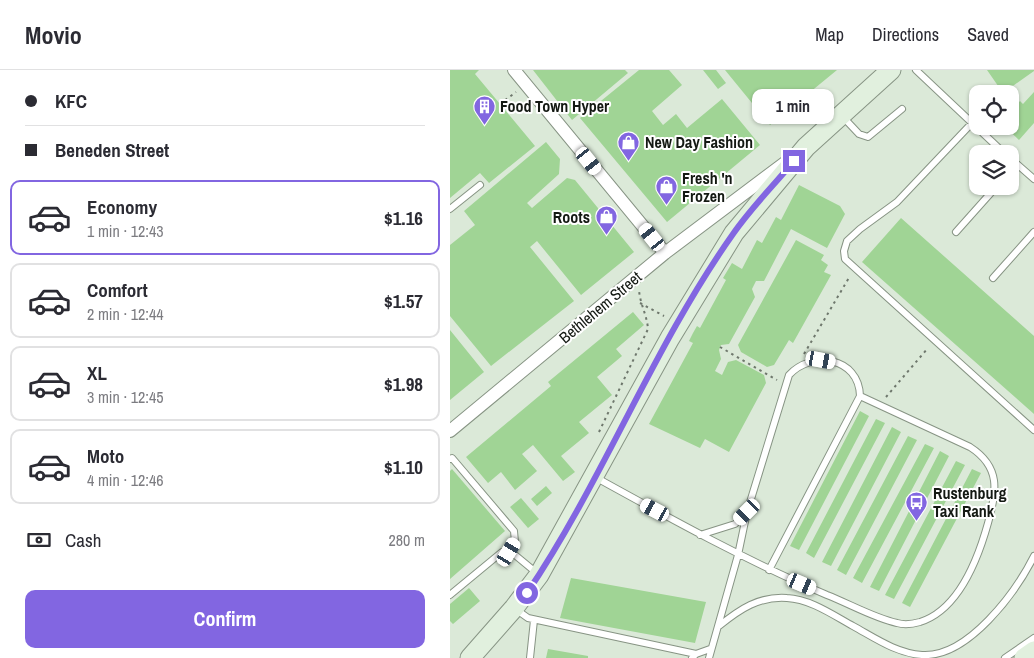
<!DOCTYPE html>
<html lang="en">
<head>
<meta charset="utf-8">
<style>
	body { margin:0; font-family:"Archivo Narrow",sans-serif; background:#f7f7f7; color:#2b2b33; height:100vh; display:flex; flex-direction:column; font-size:19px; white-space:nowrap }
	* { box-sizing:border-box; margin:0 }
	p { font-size:16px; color:#7c7c81 }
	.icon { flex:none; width:28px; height:28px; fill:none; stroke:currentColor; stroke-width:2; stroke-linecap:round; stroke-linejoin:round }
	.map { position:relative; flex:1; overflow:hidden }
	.details { display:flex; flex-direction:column; background:#fff; width:450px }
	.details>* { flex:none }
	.hud { display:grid; align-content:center; height:110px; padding:0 25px; background:#fff }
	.buttons { position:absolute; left:519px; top:15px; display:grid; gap:10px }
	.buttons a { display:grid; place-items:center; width:50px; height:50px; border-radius:10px; background:#fff; box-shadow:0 1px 4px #0004; font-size:25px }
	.end { position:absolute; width:22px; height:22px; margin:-11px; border:6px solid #8266e1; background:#fff; box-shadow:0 0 0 2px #fff }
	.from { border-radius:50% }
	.bubble { position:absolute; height:35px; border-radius:10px; background:#fff; box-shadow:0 1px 4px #0004; font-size:16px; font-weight:700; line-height:35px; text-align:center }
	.car { position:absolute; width:15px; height:30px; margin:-15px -8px; border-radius:6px; box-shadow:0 0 4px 1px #0007; background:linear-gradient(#fff 24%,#345 0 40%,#fff 0 76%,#345 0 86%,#fff 0) }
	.hud b { display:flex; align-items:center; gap:18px; height:48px; font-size:19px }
	.hud b+b { border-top:1px solid #e1e1e2 }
	.hud i { width:12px; height:12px; background:#2b2b33 }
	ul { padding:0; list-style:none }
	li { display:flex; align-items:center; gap:15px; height:75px; margin:0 10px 8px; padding:0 15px; border:2px solid #e1e1e2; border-radius:10px }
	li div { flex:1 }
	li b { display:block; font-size:19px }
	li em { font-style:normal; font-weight:700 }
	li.on { border-color:#8266e1 }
	li>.icon { width:45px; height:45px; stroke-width:1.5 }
	.pay { display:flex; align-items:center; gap:12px; height:55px; padding:0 25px; font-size:19px }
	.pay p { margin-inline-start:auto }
	.primary-button { display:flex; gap:10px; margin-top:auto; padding:10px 25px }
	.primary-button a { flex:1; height:58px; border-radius:10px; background:#8266e1; color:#fff; font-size:20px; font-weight:700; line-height:58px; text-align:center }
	header { display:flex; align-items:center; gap:30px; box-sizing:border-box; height:70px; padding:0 25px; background:#fff; border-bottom:1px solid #e1e1e2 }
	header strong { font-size:24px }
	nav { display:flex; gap:28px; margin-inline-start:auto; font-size:18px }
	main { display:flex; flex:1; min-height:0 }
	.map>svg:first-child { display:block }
	.building { fill:#a0d495 }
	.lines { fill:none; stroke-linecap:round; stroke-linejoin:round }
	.lane-casing { stroke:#879484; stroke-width:8 }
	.street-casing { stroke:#879484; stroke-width:14 }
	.secondary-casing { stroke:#879484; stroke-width:21 }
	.path { stroke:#6e776c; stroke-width:2; stroke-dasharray:2.5 4; stroke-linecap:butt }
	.lane { stroke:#fff; stroke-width:6 }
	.street { stroke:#fff; stroke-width:12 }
	.secondary { stroke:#e1f0de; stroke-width:19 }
	.route { stroke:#8266e1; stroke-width:6 }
	.labels { text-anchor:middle; stroke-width:4; stroke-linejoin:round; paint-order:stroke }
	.poi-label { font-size:16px; font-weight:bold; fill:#141913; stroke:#fff; text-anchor:start }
	.street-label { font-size:16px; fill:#141913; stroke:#fff }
</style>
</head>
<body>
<header>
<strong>Movio</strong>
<nav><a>Map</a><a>Directions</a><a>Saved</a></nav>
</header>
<main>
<section class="details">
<div class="hud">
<b><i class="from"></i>KFC</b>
<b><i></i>Beneden Street</b>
</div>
<ul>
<li class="on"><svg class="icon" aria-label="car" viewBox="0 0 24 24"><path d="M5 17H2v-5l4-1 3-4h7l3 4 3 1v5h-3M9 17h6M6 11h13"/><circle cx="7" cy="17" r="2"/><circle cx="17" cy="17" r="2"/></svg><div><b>Economy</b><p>1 min · 12:43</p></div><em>$1.16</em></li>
<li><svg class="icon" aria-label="car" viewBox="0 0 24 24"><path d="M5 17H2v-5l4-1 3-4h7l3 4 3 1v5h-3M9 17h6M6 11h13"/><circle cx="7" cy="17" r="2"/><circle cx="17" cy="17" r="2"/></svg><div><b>Comfort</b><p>2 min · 12:44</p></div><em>$1.57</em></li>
<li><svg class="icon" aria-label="car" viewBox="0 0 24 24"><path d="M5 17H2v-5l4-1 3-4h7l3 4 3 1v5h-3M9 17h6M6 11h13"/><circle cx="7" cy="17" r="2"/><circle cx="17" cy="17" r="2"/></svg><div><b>XL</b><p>3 min · 12:45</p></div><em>$1.98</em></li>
<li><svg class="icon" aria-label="car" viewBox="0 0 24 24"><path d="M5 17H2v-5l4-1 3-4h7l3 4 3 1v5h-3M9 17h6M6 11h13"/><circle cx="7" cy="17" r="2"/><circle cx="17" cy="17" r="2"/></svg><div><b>Moto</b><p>4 min · 12:46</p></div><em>$1.10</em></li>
</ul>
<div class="pay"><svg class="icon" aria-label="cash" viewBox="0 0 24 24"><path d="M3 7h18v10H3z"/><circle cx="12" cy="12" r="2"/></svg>Cash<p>280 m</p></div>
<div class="primary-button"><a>Confirm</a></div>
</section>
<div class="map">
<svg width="584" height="588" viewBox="0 0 584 588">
	<rect width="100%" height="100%" fill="#dbe9d8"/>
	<path class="building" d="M0 0H29L25 4 85 76 39 113 30 103 0 128Z
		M83 0H175L178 3 122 50Z
		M189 0H219L232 15 202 41 213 55 226 44 237 58 272 29 310 75 217 152 130 48Z
		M253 0H266L276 13 268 19Z
		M275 0H387L320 55Z
		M537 0H584V1L553 23Z
		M584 22V53L569 70 554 56H560V42L570 31 573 34Z
		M96 72 110 89 109 104 77 133 82 138 117 108 125 110 184 182 131 225 87 171 80 177 124 231 41 296 0 246V175L25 155 14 141Z
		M349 115 390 136 395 144 377 178 341 159 314 211H306L302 219 305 227 279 274 271 275 269 280 271 289 265 301 272 305 278 292 286 290 314 305 316 313 279 382 255 369 250 378 199 354 243 273 239 271 243 263 247 256 250 258 276 210 273 208 282 193 292 199 307 170 312 173 326 147 331 150Z
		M451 148 584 266V344L412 192Z
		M346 170 374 185 371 190 378 195 374 202 381 205 343 273 339 270 324 295 317 297 291 282 288 275Z
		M183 242 194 255 166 279 172 286 147 307 162 325 129 352 139 363 111 386 125 402 113 411 83 375 72 384 87 401 65 420 51 402 38 413 16 387 101 316 98 312Z
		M0 260 34 302 0 330Z
		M410 341 419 346 349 480 340 476Z
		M426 349 435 353 364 488 356 483Z
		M442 357 451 362 381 496 372 492Z
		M458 366 467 370 396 505 387 500Z
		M475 374 484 378 412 513 403 508Z
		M490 381 499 386 429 521 420 517Z
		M506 391 515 395 444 529 435 525Z
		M2 399 55 461 0 509V401Z
		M522 399 531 403 460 537 452 533Z
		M96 416 102 423 87 436 81 429Z
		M71 428 89 449 78 458 60 437Z
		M121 508 256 532 245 573 110 548Z
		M19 518 30 531 3 554 0 551V534Z
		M98 579 138 586V588H96Z"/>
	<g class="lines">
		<defs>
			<path id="lane" d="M466 0 555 84
				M393 47 409 64 418 67 452 39
				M522 53 447 132 410 159 397 171 394 181 395 189 584 360
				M560 88 584 109
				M560 102 567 94
				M0 139 30 115
				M506 162 547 116
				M543 208 584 162
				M0 389 2 388 64 461 65 472 59 482
				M145 407C221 449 297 491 377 525 400 534 424 548 447 553 454 555 463 554 470 552 508 540 528 489 538 453 547 421 551 397 520 377L410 326 319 500
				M250 465 285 454 296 443
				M0 525 52 482 65 485 88 504
				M64 538 78 548 246 584
				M269 556C290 539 309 526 337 528 360 529 383 545 403 556 425 568 446 583 472 585 518 588 566 522 584 486
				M80 588 84 550
				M242 588 246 584 260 579
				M259 588 288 485 297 442 339 305C362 280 409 287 410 326
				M555 588 584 568"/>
			<path id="street" d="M64 0 215 183
				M0 361 215 183 336 92"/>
			<path id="secondary" d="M20 588 64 538 89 505 220 268 284 163 356 77 441 0
				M574 588 584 581"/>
		</defs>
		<use href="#lane" class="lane-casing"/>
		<use href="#street" class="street-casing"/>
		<use href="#secondary" class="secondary-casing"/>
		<path class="path" d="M50 34 66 22
			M190 233 214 246
			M270 277 327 310
			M354 284 400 206
			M436 327 478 278
			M149 362 198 259C197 245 190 234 189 220"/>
		<use href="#lane" class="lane"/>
		<use href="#street" class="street"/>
		<use href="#secondary" class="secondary"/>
	</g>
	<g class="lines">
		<path class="route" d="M77 523C154 409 203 277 283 164 301 138 324 115 344 91"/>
	</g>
	<defs>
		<symbol id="building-pin" viewBox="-11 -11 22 30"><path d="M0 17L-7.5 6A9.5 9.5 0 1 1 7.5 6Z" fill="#8266e1" stroke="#fff"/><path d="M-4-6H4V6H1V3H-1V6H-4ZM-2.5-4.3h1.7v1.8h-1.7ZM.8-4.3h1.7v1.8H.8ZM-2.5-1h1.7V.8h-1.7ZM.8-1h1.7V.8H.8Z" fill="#fff"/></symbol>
		<symbol id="shop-pin" viewBox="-11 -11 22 30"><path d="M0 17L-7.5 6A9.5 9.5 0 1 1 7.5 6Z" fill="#8266e1" stroke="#fff"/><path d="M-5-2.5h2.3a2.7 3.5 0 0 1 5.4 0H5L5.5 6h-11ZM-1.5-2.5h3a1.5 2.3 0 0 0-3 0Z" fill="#fff"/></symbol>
		<symbol id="bus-pin" viewBox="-11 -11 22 30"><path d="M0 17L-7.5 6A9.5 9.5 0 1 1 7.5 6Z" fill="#8266e1" stroke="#fff"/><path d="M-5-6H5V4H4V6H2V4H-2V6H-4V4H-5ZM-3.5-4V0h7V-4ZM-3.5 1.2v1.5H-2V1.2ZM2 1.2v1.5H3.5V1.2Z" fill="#fff"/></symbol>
	</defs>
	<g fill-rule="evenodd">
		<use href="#building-pin" x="22" y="24" width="25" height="34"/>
		<use href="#shop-pin" x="166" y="60" width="25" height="34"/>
		<use href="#shop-pin" x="204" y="104" width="25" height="34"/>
		<use href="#shop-pin" x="144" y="134" width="25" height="34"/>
		<use href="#bus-pin" x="454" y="420" width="25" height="34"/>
	</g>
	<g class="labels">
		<g class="poi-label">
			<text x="50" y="42">Food Town Hyper</text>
			<text x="195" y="78">New Day Fashion</text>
			<text x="232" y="114">Fresh 'n<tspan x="232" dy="18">Frozen</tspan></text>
			<text x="140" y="153" text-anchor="end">Roots</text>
			<text x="483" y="429">Rustenburg<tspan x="483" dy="18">Taxi Rank</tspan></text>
		</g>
		<g class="street-label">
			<text transform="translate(150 237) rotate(-40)" y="6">Bethlehem Street</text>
		</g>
	</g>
</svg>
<div class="buttons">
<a><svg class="icon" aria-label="locate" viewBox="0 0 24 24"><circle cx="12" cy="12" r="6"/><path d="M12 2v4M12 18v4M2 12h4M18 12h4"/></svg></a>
<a><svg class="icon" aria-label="layers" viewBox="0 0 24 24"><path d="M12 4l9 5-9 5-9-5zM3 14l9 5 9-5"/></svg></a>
</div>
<i class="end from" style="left:77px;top:523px"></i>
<i class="end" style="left:344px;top:91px"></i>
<div class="bubble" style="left:302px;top:19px;width:82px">1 min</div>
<i class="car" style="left:139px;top:91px;rotate:141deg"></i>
<i class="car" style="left:202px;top:167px;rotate:321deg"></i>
<i class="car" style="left:371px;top:290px;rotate:100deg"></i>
<i class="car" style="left:205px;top:440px;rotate:298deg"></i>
<i class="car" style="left:297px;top:442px;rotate:225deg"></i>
<i class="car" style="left:59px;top:482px;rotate:31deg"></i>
<i class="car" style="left:352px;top:514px;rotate:113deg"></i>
</div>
</main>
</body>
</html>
